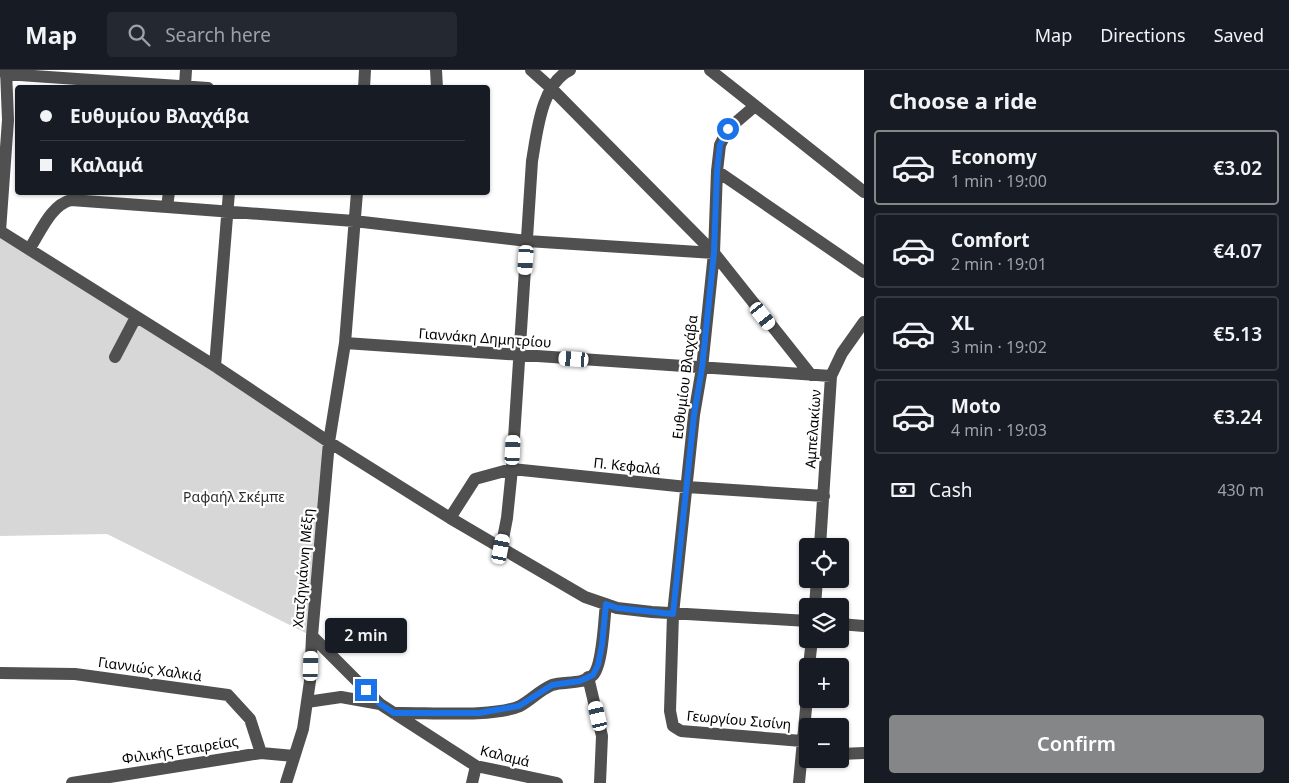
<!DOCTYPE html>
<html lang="en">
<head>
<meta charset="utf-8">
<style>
	body { margin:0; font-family:"Noto Sans",sans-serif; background:#242831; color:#f1f3f6; height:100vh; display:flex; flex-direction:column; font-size:19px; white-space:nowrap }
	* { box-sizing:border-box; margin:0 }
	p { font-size:16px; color:#9ea1a6 }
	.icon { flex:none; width:28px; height:28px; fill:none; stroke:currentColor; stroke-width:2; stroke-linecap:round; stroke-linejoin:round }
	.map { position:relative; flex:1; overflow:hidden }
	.panel { display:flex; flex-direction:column; background:#171b24; width:425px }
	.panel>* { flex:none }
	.top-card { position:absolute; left:15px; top:15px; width:475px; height:110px; border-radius:5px; box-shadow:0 1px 4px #0004; display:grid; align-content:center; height:110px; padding:0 25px; background:#171b24 }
	.buttons { position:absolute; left:799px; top:468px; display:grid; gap:10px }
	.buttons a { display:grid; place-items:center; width:50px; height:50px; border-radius:5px; background:#171b24; box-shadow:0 1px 4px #0004; font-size:25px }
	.end { position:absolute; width:22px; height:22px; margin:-11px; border:6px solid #1a73e8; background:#fff; box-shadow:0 0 0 2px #fff }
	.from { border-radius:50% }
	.bubble { position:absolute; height:35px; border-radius:5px; background:#171b24; box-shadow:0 1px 4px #0004; font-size:16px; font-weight:600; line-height:35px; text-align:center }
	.car { position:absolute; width:15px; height:30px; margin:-15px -8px; border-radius:6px; box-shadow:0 0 4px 1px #0007; background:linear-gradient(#fff 24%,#345 0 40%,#fff 0 76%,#345 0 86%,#fff 0) }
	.top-card b { display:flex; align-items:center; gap:18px; height:48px; font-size:19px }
	.top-card b+b { border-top:1px solid #363941 }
	.top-card i { width:12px; height:12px; background:#f1f3f6 }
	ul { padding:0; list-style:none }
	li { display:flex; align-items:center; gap:15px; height:75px; margin:0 10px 8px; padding:0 15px; border:2px solid #363941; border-radius:5px }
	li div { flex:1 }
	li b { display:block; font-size:19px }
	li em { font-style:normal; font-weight:600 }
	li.selected { border-color:#858687 }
	li>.icon { width:45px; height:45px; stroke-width:1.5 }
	h2 { padding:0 25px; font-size:22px; line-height:60px }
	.pay { display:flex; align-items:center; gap:12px; height:55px; padding:0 25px; font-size:19px }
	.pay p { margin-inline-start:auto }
	.button { display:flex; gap:10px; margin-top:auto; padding:10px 25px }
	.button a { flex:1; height:58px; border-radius:5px; background:#858687; color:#fff; font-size:20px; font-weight:600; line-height:58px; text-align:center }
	header { display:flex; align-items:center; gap:30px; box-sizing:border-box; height:70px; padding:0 25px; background:#171b24; border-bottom:1px solid #363941 }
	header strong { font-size:24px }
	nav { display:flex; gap:28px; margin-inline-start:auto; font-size:18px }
	.search { width:350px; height:45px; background:#242831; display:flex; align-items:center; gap:12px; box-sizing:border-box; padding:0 18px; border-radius:5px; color:#9ea1a6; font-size:19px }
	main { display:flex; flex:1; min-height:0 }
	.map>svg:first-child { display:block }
	.green { fill:#d7d7d7 }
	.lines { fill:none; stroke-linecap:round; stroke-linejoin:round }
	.minor { stroke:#505050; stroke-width:12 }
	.route { stroke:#1a73e8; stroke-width:6 }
	.labels { text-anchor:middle; stroke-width:4.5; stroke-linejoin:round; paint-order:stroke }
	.street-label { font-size:14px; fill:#000; stroke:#fff }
	.park-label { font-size:14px; fill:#2e2e2e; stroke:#fff }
</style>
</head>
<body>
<header>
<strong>Map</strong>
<div class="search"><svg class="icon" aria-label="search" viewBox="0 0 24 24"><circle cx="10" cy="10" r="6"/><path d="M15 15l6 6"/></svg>Search here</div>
<nav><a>Map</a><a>Directions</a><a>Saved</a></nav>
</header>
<main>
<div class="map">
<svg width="864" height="713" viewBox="0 0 864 713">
	<rect width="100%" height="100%" fill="#fff"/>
	<path class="green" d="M0 161 329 372 312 566 107 464 0 466Z"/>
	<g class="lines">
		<path class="minor" d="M436 0 437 18
			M531 0 550 17 714 183 811 305
			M710 0 864 122
			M5 4 208 18
			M185 15 186 0
			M364 18 365 0
			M755 36 728 59 720 75 717 101 714 183 702 298 694 345 673 544 670 641 673 656 681 661 802 671
			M717 101 864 202
			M169 122 167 137 354 151 527 171 714 183
			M0 161 215 296 329 372 450 448 585 527 617 538 652 542 808 551
			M0 161 8 50 6 0
			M30 178C41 161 51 135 71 130L167 137
			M345 273 831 306
			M115 287 136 247
			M215 296 229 122
			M450 448 475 409 512 399 687 417 824 426
			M820 476 831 306 842 283 864 252
			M501 479 507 448 512 399 532 91C537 63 541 14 570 0
			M815 536 817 509
			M840 554 864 556
			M312 566 380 634 476 696 557 713
			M809 596 812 569
			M0 603 75 604 228 625 250 649 261 683
			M588 607 602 666 600 713
			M307 632 341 627 380 634
			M394 643C425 642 493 648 520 636 531 630 540 620 552 615 565 611 582 615 593 605 603 595 604 548 606 534
			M840 684 864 683
			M72 713 261 683 294 686
			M286 713 303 659 310 611 312 566 329 372 345 273 357 122
			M472 713 476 696
			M799 713 808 617"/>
	</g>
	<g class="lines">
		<path class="route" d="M366 620 380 634 394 643H479L519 636 552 615 580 611 593 605 598 595 602 575 606 534 617 538 673 544 694 345 702 298 714 183 717 101 720 75 728 59"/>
	</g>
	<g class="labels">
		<g class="street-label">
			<text transform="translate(485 268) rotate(4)" y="5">Γιαννάκη Δημητρίου</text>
			<text transform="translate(685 307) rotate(-83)" y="5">Ευθυμίου Βλαχάβα</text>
			<text transform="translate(813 359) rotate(-86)" y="5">Αμπελακίων</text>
			<text transform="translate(627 396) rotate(6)" y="5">Π. Κεφαλά</text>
			<text transform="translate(303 498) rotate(-85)" y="5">Χατζηγιάννη Μέξη</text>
			<text transform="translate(150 599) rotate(8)" y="5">Γιαννιώς Χαλκιά</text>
			<text transform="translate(739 650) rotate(5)" y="5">Γεωργίου Σισίνη</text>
			<text transform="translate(180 680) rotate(-9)" y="5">Φιλικής Εταιρείας</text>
			<text transform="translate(505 686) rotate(14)" y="5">Καλαμά</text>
		</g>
		<g class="park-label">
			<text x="234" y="432">Ραφαήλ Σκέμπε</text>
		</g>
	</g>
</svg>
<div class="buttons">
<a><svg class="icon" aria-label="locate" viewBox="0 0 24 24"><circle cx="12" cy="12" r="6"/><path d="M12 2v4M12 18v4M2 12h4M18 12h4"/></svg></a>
<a><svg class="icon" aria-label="layers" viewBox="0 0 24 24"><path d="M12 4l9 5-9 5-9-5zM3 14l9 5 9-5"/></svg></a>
<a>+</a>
<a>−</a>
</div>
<i class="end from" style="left:728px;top:59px"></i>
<i class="end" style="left:366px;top:620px"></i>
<div class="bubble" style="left:325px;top:548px;width:82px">2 min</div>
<i class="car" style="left:526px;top:190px;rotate:184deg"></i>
<i class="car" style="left:763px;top:246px;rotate:142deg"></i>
<i class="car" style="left:574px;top:289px;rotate:274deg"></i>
<i class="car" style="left:513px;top:380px;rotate:3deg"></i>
<i class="car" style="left:501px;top:479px;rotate:11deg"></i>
<i class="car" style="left:311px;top:596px;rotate:2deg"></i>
<i class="car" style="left:598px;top:646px;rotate:347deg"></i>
<div class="top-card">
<b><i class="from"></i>Ευθυμίου Βλαχάβα</b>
<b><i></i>Καλαμά</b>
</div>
</div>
<section class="panel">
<h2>Choose a ride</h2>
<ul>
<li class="selected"><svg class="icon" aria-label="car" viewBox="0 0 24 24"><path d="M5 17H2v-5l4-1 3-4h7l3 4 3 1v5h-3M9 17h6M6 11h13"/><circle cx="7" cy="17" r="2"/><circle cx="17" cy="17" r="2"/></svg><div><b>Economy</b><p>1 min · 19:00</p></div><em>€3.02</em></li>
<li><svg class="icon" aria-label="car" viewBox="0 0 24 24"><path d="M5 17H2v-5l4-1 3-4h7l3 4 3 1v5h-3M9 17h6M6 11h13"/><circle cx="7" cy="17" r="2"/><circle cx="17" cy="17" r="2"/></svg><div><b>Comfort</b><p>2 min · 19:01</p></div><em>€4.07</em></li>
<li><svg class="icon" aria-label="car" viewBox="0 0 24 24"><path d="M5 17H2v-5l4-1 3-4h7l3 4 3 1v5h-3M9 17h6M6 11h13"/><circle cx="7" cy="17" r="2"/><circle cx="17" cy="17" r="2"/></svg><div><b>XL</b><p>3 min · 19:02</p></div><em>€5.13</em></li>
<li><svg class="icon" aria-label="car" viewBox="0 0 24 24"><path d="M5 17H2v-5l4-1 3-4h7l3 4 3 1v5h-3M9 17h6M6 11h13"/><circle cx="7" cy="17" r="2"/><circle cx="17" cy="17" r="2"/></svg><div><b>Moto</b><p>4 min · 19:03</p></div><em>€3.24</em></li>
</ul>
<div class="pay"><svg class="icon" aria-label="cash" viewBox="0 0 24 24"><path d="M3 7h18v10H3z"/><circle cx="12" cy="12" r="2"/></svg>Cash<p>430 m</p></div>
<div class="button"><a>Confirm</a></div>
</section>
</main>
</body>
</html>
